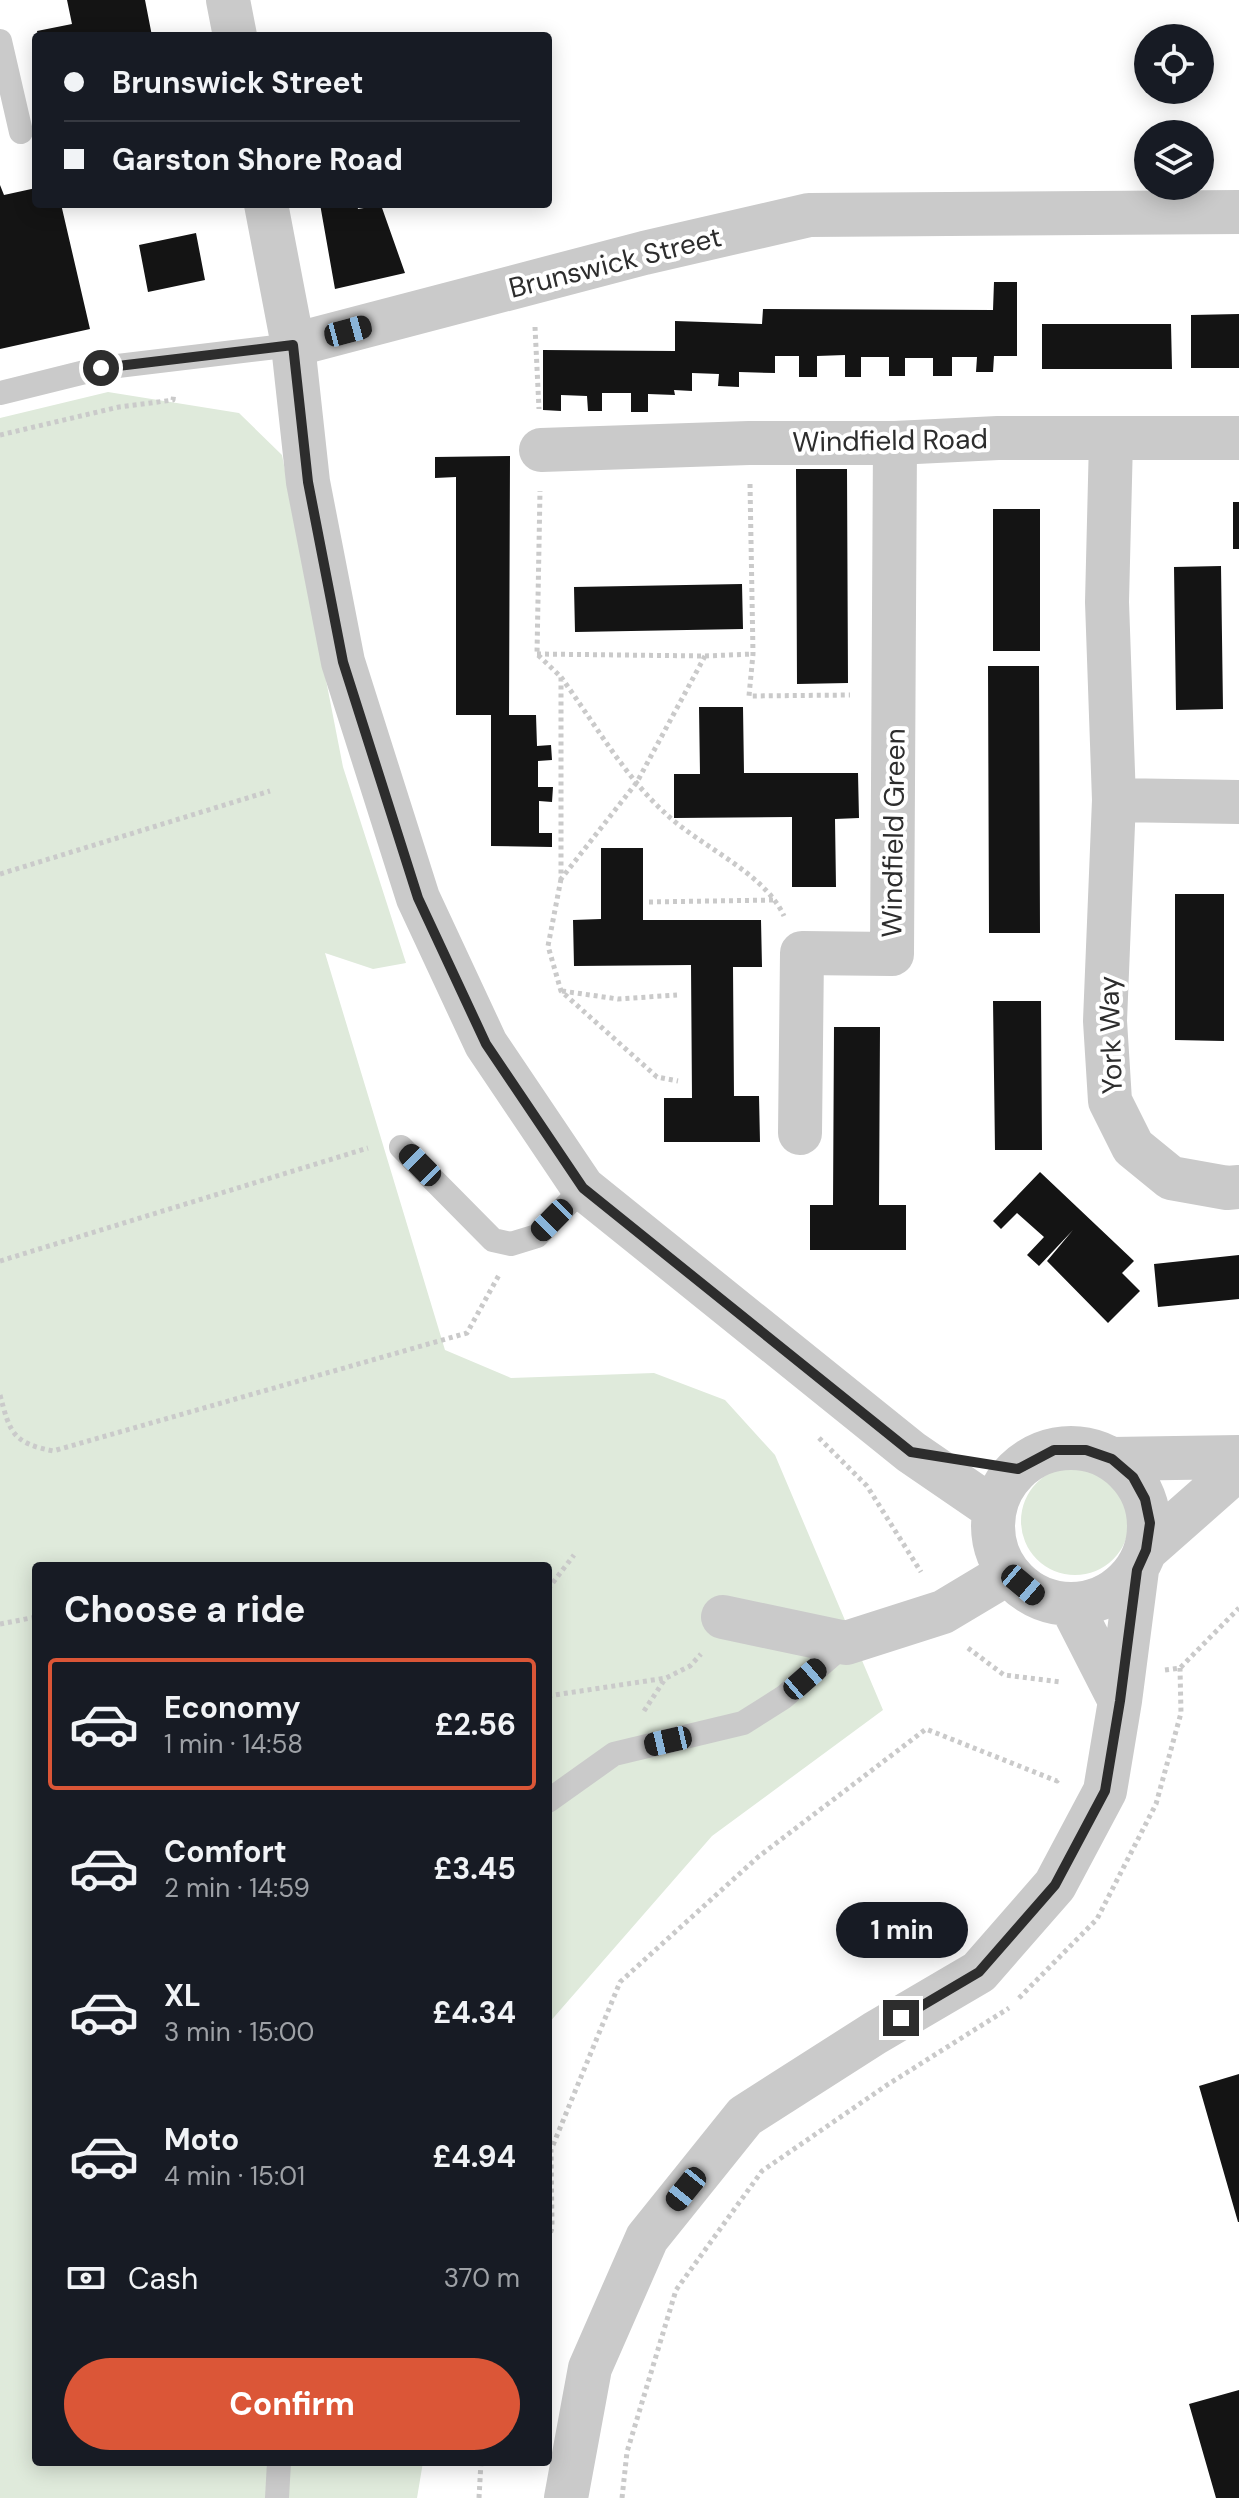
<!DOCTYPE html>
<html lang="en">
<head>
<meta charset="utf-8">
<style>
	body { margin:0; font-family:"DM Sans",sans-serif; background:#20242c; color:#f1f3f6; height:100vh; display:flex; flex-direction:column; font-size:30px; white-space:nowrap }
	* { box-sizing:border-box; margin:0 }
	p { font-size:26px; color:#9ea1a6 }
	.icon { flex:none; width:44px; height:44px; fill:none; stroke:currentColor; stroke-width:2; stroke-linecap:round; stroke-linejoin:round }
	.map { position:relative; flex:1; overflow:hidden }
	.drawer { position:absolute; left:32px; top:1562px; width:520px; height:904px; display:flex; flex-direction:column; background:#171b24; border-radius:8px; box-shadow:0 4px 20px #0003 }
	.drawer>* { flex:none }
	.top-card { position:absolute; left:32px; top:32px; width:520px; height:176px; border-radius:8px; box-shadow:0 4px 20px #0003; display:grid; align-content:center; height:176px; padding:0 32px; background:#171b24 }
	.buttons { position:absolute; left:1134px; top:24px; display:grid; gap:16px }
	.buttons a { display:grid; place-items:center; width:80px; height:80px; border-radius:50%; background:#171b24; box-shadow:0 4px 20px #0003; font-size:40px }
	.end { position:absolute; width:36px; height:36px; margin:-18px; border:10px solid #2d2d2d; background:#fff; box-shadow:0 0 0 4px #fff }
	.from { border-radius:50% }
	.bubble { position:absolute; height:56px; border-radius:28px; background:#171b24; box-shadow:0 4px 20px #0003; font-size:26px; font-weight:700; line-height:56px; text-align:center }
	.car { position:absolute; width:24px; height:48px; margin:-24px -12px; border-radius:10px; box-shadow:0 0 6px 2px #0007; background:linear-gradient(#222 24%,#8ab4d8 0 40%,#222 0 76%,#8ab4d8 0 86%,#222 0) }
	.top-card b { display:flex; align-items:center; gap:28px; height:76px; font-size:30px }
	.top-card b+b { border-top:2px solid #363941 }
	.top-card i { width:20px; height:20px; background:#f1f3f6 }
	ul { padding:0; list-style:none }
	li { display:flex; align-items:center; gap:24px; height:132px; margin:0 16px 12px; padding:0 16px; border:4px solid transparent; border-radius:8px }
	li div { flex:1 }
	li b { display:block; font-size:30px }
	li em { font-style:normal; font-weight:700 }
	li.on { border-color:#db5637 }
	li>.icon { width:72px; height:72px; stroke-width:1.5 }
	h2 { padding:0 32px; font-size:36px; line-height:96px }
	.pay { display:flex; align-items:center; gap:20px; height:88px; padding:0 32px; font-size:30px }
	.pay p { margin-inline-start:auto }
	.button { display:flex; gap:16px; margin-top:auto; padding:16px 32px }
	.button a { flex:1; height:92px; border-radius:48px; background:#db5637; color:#fff; font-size:32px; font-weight:700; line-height:92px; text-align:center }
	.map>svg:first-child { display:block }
	.green { fill:#dfeadb }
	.building { fill:#141414 }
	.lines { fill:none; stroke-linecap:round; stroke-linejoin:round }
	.path { stroke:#cacaca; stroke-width:5; stroke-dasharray:4 4; stroke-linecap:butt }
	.lane { stroke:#cacaca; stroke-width:24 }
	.street { stroke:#cacaca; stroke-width:44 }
	.route { stroke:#2d2d2d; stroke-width:10 }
	.labels { text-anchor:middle; stroke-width:8; stroke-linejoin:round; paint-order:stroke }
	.street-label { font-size:28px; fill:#2d2d2d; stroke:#fff }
</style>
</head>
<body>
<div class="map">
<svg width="1239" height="2498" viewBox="0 0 1239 2498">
	<rect width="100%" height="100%" fill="#fff"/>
	<path class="green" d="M108 392 239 413 282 455 343 767 406 963 373 969 325 953 445 1350 511 1378 654 1373 725 1400 775 1455 883 1710 712 1836 548 2024V1566H36V2462H423L417 2498H0V418Z
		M1021 1521a54 54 0 1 1 108 0a54 54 0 1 1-108 0Z"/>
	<path class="building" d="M67 0H145L152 36H38L37 31 72 24Z
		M0 185 4 195 36 188V204H61L90 329 0 349Z
		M320 204H357L358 209 381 205 405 273 335 289Z
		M196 233 205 280 148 292 139 245Z
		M994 282H1017V356H994L993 372H976L977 357H952V376H933V358H905V376H889V357H861V377H845V355L817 356V377H799V356H775V373L739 372V387L718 386 719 374 692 373V391L674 390 675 395 648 394V412H631V393H602V411H588L587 396 561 395V411L543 410V350L675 351V321L762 324 763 309 993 310Z
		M1239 314V368H1191V315Z
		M1042 324H1171L1172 369H1042Z
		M510 456 509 715H536L537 746 551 745 552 760 538 761V787H553L552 802 539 801V833H552V847L491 846V715H456V477L435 478V457Z
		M796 469H847L848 683 797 684Z
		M1233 502H1239V549H1233Z
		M993 509H1040V651H993Z
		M1221 566 1223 709 1176 710 1174 567Z
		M742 584 743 629 575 632 574 587Z
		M988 666H1039L1040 933H989Z
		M699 707H743L744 773H858L859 818 835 819 836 887H792V817L674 818V774H700Z
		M601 848H643V920H761L762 967H733L734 1096H759L760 1142H664V1098H692L691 965 574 966 573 920 601 919Z
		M1175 894H1224V1041L1175 1040Z
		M993 1001H1041L1042 1150H995Z
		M834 1027H880L879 1205H906V1250H810V1205H833Z
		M1040 1172 1134 1261 1122 1273 1140 1291 1108 1323 1047 1261 1073 1230 1039 1266 1027 1255 1044 1237 1017 1213 1001 1229 993 1221Z
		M1239 1255V1299L1158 1307 1154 1264Z
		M1239 2074V2222H1238L1199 2086Z
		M1239 2390V2498H1216L1189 2404Z"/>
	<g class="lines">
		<path class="path" d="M535 327 539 409
			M0 435 119 407 173 400 174 393
			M750 484 753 654 749 696 850 695
			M537 654 705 656 637 782 561 879V677L537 654 540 491
			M705 656 753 654
			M561 677C593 721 625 777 665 813 699 846 764 872 784 916
			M0 874 270 791
			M561 879 548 946 561 991 657 1077 678 1081
			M649 902 776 900
			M562 991 618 999 677 995
			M0 1261 368 1148
			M0 1395C10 1433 13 1443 53 1451L467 1333 499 1275
			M819 1438 867 1486 921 1572
			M548 1589 574 1555
			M0 1624 36 1617
			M968 1648 1004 1675 1061 1682
			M1165 1670 1180 1668 1239 1608
			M548 1696 666 1678 690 1666 701 1654
			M644 1711 665 1679
			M1019 1998 1097 1919 1156 1804 1181 1713 1180 1668
			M548 2240 552 2228 551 2150 620 1982 758 1857 926 1729 1057 1781 1059 1778
			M479 2498 481 2462
			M622 2498 627 2452 676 2290 762 2171 887 2085 1009 2008"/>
		<path class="lane" d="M0 41 21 132
			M0 393 101 368 293 345
			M401 1147 493 1240 511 1244 537 1236 583 1188
			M548 1801 614 1754 743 1723 784 1697 846 1643
			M277 2498 279 2462"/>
		<path class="street" d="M228 0 235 36
			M266 204 293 345 308 482 343 662 418 898 486 1044 583 1188 911 1452 994 1509
			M293 345 644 253 809 215 1239 212
			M1111 440 1107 602 1114 800 1105 1021 1110 1101 1133 1147 1171 1178 1227 1188 1239 1187
			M541 450 749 443H895L998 438H1239
			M1114 800 1239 802
			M800 1133 802 953 892 954 895 443
			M993 1526a78 78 0 1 1 156 0a78 78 0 1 1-156 0Z
			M1112 1459 1239 1457
			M1146 1550 1239 1468
			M1071 1605 1120 1701
			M723 1617 846 1643 943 1612 1008 1573
			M566 2498 590 2368 647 2238 745 2116 875 2033 979 1972 1055 1885 1105 1791 1120 1701 1137 1570"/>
	</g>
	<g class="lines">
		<path class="route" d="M101 368 293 345 308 482 343 662 418 898 486 1044 583 1188 911 1452 1018 1469 1054 1450H1086L1112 1459 1133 1477 1145 1499 1150 1523 1146 1550 1137 1570 1120 1701 1105 1791 1055 1885 979 1972 901 2018"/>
	</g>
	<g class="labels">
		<g class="street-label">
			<text transform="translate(615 262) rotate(-14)" y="10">Brunswick Street</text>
			<text transform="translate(890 440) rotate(-1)" y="10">Windfield Road</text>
			<text transform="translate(893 833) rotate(-89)" y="10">Windfield Green</text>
			<text transform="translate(1110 1035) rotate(-92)" y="10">York Way</text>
		</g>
	</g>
</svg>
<div class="buttons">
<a><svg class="icon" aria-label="locate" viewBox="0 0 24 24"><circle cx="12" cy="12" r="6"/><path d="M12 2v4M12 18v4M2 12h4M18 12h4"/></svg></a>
<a><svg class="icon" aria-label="layers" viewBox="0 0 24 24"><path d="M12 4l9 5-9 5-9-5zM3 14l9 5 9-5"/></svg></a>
</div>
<i class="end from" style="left:101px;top:368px"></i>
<i class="end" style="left:901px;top:2018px"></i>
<div class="bubble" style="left:836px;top:1902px;width:132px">1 min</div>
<i class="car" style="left:348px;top:331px;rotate:75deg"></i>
<i class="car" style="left:420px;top:1165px;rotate:315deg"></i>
<i class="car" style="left:552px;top:1220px;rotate:225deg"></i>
<i class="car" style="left:1023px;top:1585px;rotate:130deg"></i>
<i class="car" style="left:805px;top:1679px;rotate:49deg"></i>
<i class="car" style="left:668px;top:1741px;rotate:257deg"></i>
<i class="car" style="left:686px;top:2189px;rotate:219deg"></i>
<div class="top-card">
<b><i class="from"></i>Brunswick Street</b>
<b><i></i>Garston Shore Road</b>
</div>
<section class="drawer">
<h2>Choose a ride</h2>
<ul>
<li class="on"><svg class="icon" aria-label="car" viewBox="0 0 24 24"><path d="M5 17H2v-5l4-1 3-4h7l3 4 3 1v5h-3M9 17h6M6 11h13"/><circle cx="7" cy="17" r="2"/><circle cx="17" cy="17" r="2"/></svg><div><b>Economy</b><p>1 min · 14:58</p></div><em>£2.56</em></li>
<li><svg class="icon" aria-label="car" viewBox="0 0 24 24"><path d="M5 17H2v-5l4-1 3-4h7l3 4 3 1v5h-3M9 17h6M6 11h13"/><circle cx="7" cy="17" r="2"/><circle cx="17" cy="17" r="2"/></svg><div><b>Comfort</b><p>2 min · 14:59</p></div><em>£3.45</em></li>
<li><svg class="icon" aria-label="car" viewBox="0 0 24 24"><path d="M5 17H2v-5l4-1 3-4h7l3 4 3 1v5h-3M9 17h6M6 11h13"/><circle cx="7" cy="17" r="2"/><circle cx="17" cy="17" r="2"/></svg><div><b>XL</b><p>3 min · 15:00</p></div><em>£4.34</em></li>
<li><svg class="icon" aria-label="car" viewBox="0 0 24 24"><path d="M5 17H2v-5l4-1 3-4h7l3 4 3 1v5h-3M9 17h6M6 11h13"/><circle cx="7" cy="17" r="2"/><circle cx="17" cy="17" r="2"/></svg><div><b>Moto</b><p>4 min · 15:01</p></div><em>£4.94</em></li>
</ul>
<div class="pay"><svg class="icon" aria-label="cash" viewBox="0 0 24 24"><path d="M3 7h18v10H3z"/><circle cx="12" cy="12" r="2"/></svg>Cash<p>370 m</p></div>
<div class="button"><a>Confirm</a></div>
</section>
</div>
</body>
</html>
